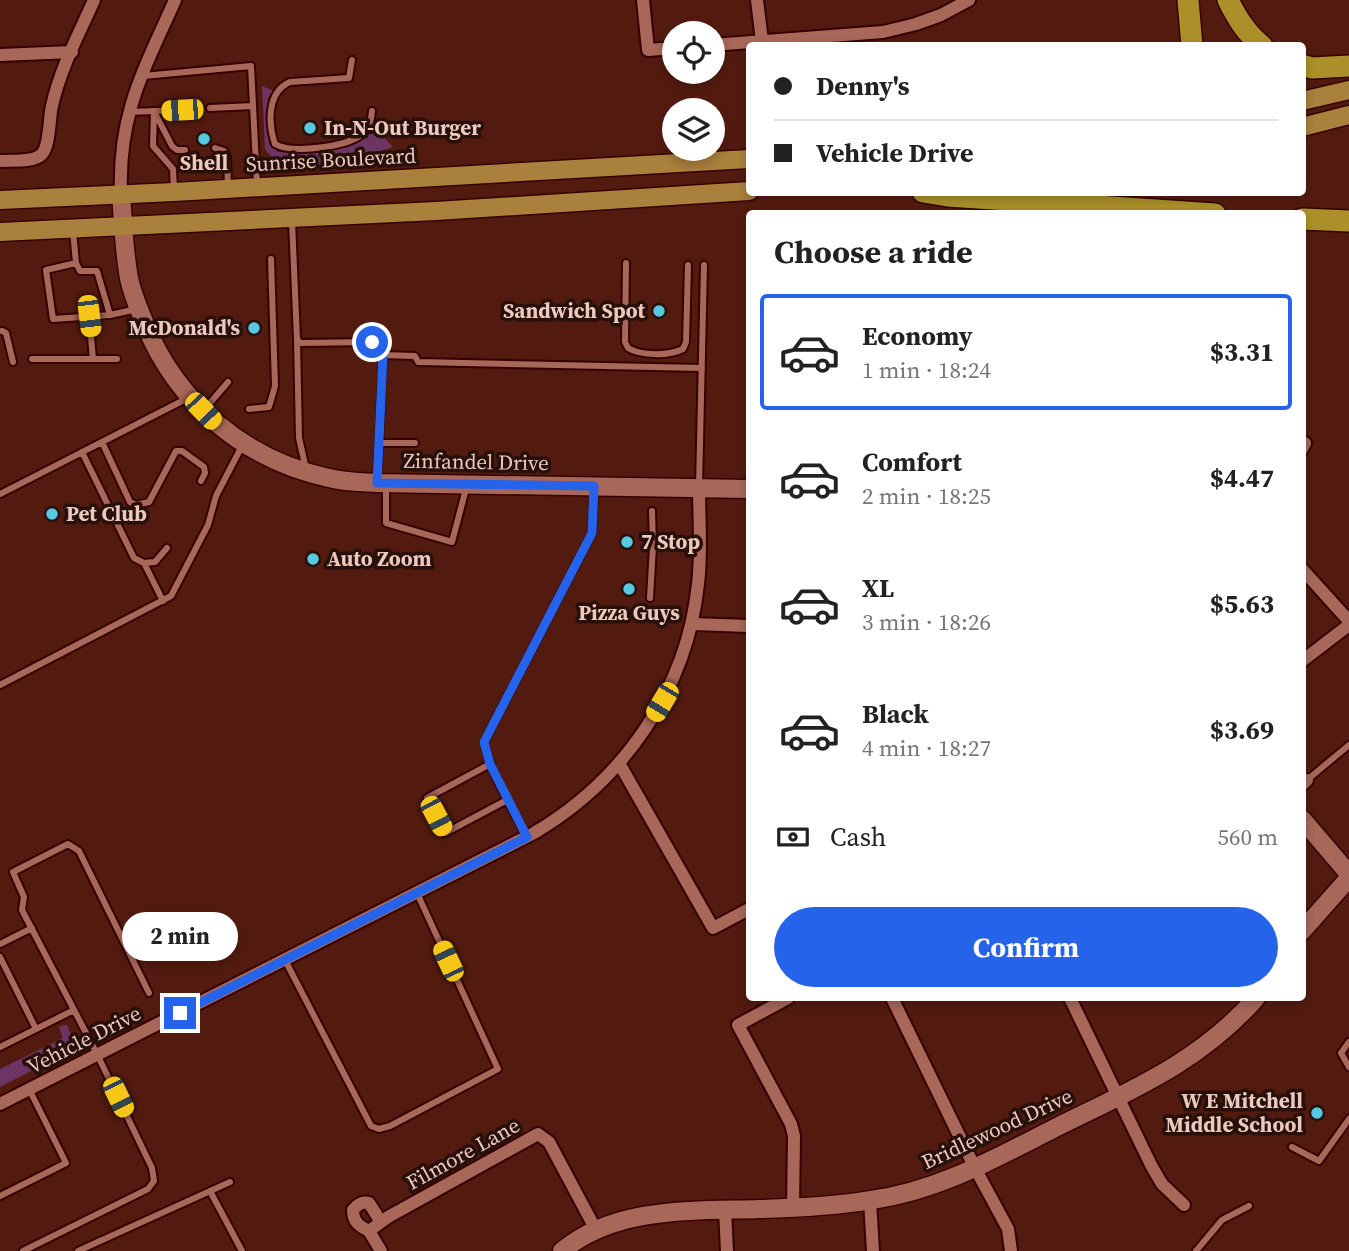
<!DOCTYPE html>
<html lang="en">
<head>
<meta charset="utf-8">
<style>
	body { margin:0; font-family:"Source Serif 4",serif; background:#f2f2f2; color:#222; height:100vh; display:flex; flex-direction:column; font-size:26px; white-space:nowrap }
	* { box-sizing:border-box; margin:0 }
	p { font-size:23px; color:#767676 }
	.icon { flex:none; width:38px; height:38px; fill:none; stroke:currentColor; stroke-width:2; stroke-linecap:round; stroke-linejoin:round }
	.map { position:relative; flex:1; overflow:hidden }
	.panel { position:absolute; left:746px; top:210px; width:560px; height:791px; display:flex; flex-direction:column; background:#fff; border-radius:7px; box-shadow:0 4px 10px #0003 }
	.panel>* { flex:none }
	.hud { position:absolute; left:746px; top:42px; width:560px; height:154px; border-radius:7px; box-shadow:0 4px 10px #0003; display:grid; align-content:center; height:154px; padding:0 28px; background:#fff }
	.controls { position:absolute; left:662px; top:21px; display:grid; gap:14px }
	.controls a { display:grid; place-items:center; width:63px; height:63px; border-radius:50%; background:#fff; box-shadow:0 4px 10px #0003; font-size:35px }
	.end { position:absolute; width:32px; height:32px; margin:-16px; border:9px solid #2563eb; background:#fff; box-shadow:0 0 0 4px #fff }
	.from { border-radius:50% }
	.bubble { position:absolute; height:49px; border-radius:24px; background:#fff; box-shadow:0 4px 10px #0003; font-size:23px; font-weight:700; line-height:49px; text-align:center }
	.car { position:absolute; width:21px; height:42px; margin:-21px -10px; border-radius:9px; box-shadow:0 0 5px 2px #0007; background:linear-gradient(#f5c518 24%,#345 0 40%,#f5c518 0 76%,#345 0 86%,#f5c518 0) }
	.hud b { display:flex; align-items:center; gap:24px; height:66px; font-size:26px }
	.hud b+b { border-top:2px solid #e0e0e0 }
	.hud i { width:18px; height:18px; background:#222 }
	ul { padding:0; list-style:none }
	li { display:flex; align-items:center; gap:21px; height:116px; margin:0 14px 10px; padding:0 14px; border:4px solid transparent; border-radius:7px }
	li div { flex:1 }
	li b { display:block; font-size:26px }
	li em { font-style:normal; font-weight:700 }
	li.selected { border-color:#2563eb }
	li>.icon { width:63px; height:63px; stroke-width:1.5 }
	h2 { padding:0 28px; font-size:32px; line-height:84px }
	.pay { display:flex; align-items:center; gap:18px; height:77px; padding:0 28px; font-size:26px }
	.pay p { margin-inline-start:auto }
	.cta { display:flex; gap:14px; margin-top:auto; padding:14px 28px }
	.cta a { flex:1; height:80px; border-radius:42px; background:#2563eb; color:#fff; font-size:28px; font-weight:700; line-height:80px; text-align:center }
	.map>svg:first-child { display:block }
	.green { fill:#6d3563 }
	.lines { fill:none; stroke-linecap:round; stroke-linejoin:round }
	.lane-casing { stroke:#360000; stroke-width:10 }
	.street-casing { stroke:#360000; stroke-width:16 }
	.secondary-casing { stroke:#360000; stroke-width:21 }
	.primary-casing { stroke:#360000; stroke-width:21 }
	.highway-casing { stroke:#360000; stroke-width:24 }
	.lane { stroke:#a76759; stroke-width:6 }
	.street { stroke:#a76759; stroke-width:12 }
	.secondary { stroke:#a76759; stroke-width:18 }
	.primary { stroke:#a9803c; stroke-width:18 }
	.highway { stroke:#ab9029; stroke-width:21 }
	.route { stroke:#2563eb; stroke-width:9 }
	.poi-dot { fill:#56c9e1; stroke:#28100a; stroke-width:2.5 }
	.labels { text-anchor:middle; stroke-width:7; stroke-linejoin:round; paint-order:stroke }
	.poi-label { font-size:21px; font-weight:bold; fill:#ecc8bf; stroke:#28100a; text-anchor:start }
	.street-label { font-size:21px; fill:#ecc8bf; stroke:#28100a }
</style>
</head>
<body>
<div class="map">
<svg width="1349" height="1251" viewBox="0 0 1349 1251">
	<rect width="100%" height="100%" fill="#531b0f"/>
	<path class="green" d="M262 86 273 91 268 98 269 144 278 152C296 152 316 154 333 150 346 147 370 132 379 132L393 147 327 167 281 169 265 149Z
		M64 1025H67L73 1040 64 1054 0 1087V1069L63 1038 59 1027Z"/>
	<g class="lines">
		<defs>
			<path id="lane" d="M352 60 349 78 290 82C267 92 268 123 275 144 292 154 345 147 361 135 369 129 371 121 372 111
				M143 76 251 66 257 185
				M210 108 253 106
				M154 111 153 146 173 169 174 190
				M128 112 182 110
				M155 113 172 146 177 150H185
				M215 148 224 151 227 157 228 187
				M292 221 297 339 300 343 372 342 383 355 415 356 418 362 702 368
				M73 231 76 263 80 271H97L110 315
				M76 263 46 270 53 319 110 315 137 309
				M626 263 625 342 628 348C641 356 670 356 683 349L686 342 688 265
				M89 316 93 359
				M2 331 6 333 13 362
				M297 339 299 438 306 469
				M383 355 379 443H415
				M32 359H117
				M249 409 269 407 275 386 271 259
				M204 410 228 382
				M102 442 130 502 136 505 149 502 176 451H182L204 467 205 473 201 481
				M82 452 134 558 144 563 163 601
				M377 479 379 443
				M386 485V523L452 542 467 485
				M699 487 704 265
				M0 494 188 398
				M652 511 653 546 700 547
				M144 563 155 562 167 548
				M650 598 653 546
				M0 685 171 596 208 525 216 496 243 444
				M490 764 484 742 592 533 594 488
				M1307 780 1349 745
				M507 800 490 764 427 798 445 833 507 800 527 837
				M0 944 32 928
				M0 957 36 1029
				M285 960 371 1126 379 1129 390 1126 498 1069 417 893
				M1349 1042 1341 1053 1349 1067
				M0 1047 74 1010
				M1292 1147 1319 1161 1349 1119
				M210 1191 242 1251
				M0 1196 66 1163 29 1089
				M23 1251 148 1189 154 1181 152 1168 97 1054 22 910 24 897 13 872 68 844 79 851 149 993
				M78 1251 230 1182
				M1196 1251 1222 1220 1249 1206"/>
			<path id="street" d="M643 0 648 50 674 48
				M757 0 762 41
				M712 45 883 32 916 24 941 15 969 0
				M0 55 72 52
				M0 161C11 160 34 163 42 154 50 145 49 118 52 106 60 69 79 34 94 0
				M121 193C118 114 144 70 175 0
				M1302 449 1305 443
				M1302 569 1349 621
				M692 624 749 626
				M1302 661 1349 625
				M619 763 713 928 749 909
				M1302 785 1307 780
				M788 998 738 1025 791 1124 794 1136 793 1206
				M892 998 975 1168 1008 1229 1011 1251
				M1070 998 1152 1167 1162 1184 1184 1205
				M0 1104 534 833C624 780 687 689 698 584 702 552 699 520 699 488
				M870 1201 873 1251
				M725 1210 727 1251
				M369 1231C359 1226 353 1222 353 1210 357 1205 362 1201 369 1203L381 1222
				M381 1251 369 1231 388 1217 538 1134 549 1142 596 1230"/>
			<path id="secondary" d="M121 193C123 222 124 251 129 278 132 294 139 309 145 324 177 403 245 460 329 478 344 482 361 482 377 483L749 489
				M1302 819 1349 874
				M1302 931 1349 878
				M562 1251C616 1206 694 1211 760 1209 797 1208 835 1206 871 1200 937 1191 994 1159 1053 1129 1129 1091 1199 1063 1256 998"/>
			<path id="primary" d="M1302 101 1349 90
				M1302 127 1349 115
				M0 200 174 192 749 159
				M0 232 436 211 749 191"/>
			<path id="highway" d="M1188 0 1192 46
				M1228 0C1237 18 1246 33 1262 46
				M1302 65 1312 68 1349 66
				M923 192 948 196 1215 214
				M1302 219 1349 221"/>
		</defs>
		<use href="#lane" class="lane-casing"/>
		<use href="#street" class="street-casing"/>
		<use href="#secondary" class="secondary-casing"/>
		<use href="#primary" class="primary-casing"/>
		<use href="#highway" class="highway-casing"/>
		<use href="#lane" class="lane"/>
		<use href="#street" class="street"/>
		<use href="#secondary" class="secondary"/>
		<use href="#primary" class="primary"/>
		<use href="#highway" class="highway"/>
	</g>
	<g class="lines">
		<path class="route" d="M180 1013 527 837 490 764 484 742 592 533 594 486 377 483 383 355 372 342"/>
	</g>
	<g class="poi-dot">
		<circle cx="310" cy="128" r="7"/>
		<circle cx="204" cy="139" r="7"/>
		<circle cx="659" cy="311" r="7"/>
		<circle cx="254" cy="328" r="7"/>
		<circle cx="52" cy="514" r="7"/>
		<circle cx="627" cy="542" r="7"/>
		<circle cx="313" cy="559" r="7"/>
		<circle cx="629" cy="589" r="7"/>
		<circle cx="1317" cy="1113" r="7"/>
	</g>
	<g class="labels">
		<g class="poi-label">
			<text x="324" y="135">In-N-Out Burger</text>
			<text x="204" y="170" text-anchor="middle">Shell</text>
			<text x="645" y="318" text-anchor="end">Sandwich Spot</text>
			<text x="240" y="335" text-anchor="end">McDonald's</text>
			<text x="66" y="521">Pet Club</text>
			<text x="641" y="549">7 Stop</text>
			<text x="327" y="566">Auto Zoom</text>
			<text x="629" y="620" text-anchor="middle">Pizza Guys</text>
			<text x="1303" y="1108" text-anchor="end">W E Mitchell<tspan x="1303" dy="24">Middle School</tspan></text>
		</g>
		<g class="street-label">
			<text transform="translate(331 160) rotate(-3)" y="7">Sunrise Boulevard</text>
			<text transform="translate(476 462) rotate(1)" y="7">Zinfandel Drive</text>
			<text transform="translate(84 1040) rotate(-27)" y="7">Vehicle Drive</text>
			<text transform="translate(997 1129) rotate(-25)" y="7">Bridlewood Drive</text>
			<text transform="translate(463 1154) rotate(-29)" y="7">Filmore Lane</text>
		</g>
	</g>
</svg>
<div class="controls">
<a><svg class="icon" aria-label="locate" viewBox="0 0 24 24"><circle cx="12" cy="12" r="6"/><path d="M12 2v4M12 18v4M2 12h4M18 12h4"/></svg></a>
<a><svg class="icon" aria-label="layers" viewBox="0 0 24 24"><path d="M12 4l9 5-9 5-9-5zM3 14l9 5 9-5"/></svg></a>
</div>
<i class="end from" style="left:372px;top:342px"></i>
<i class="end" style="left:180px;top:1013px"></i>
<div class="bubble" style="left:122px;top:912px;width:116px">2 min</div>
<i class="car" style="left:182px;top:110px;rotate:267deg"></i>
<i class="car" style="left:89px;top:316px;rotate:173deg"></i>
<i class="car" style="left:203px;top:411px;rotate:136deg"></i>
<i class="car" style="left:662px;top:702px;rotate:211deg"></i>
<i class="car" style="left:436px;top:816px;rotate:152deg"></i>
<i class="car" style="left:448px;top:961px;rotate:335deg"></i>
<i class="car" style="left:118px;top:1097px;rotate:154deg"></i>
<div class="hud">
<b><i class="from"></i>Denny's</b>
<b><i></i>Vehicle Drive</b>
</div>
<section class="panel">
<h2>Choose a ride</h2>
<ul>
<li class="selected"><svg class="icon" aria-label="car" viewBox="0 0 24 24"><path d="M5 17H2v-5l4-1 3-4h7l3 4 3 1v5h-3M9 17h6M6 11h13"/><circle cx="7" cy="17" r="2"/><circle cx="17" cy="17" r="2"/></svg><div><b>Economy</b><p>1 min · 18:24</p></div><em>$3.31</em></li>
<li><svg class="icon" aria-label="car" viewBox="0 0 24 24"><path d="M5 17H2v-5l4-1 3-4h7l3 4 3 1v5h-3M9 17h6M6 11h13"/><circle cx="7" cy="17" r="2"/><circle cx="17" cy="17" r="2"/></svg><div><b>Comfort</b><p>2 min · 18:25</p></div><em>$4.47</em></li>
<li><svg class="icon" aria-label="car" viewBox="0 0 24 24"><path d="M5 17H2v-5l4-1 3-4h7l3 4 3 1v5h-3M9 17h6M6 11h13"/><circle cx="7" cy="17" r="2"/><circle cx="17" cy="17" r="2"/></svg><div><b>XL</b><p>3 min · 18:26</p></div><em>$5.63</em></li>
<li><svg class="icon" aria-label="car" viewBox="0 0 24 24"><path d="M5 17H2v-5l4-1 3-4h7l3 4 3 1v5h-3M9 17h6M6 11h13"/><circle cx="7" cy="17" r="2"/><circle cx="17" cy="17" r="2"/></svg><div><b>Black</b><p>4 min · 18:27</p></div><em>$3.69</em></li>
</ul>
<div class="pay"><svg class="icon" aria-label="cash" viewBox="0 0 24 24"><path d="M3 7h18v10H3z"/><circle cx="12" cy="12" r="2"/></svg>Cash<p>560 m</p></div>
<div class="cta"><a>Confirm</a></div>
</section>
</div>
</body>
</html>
